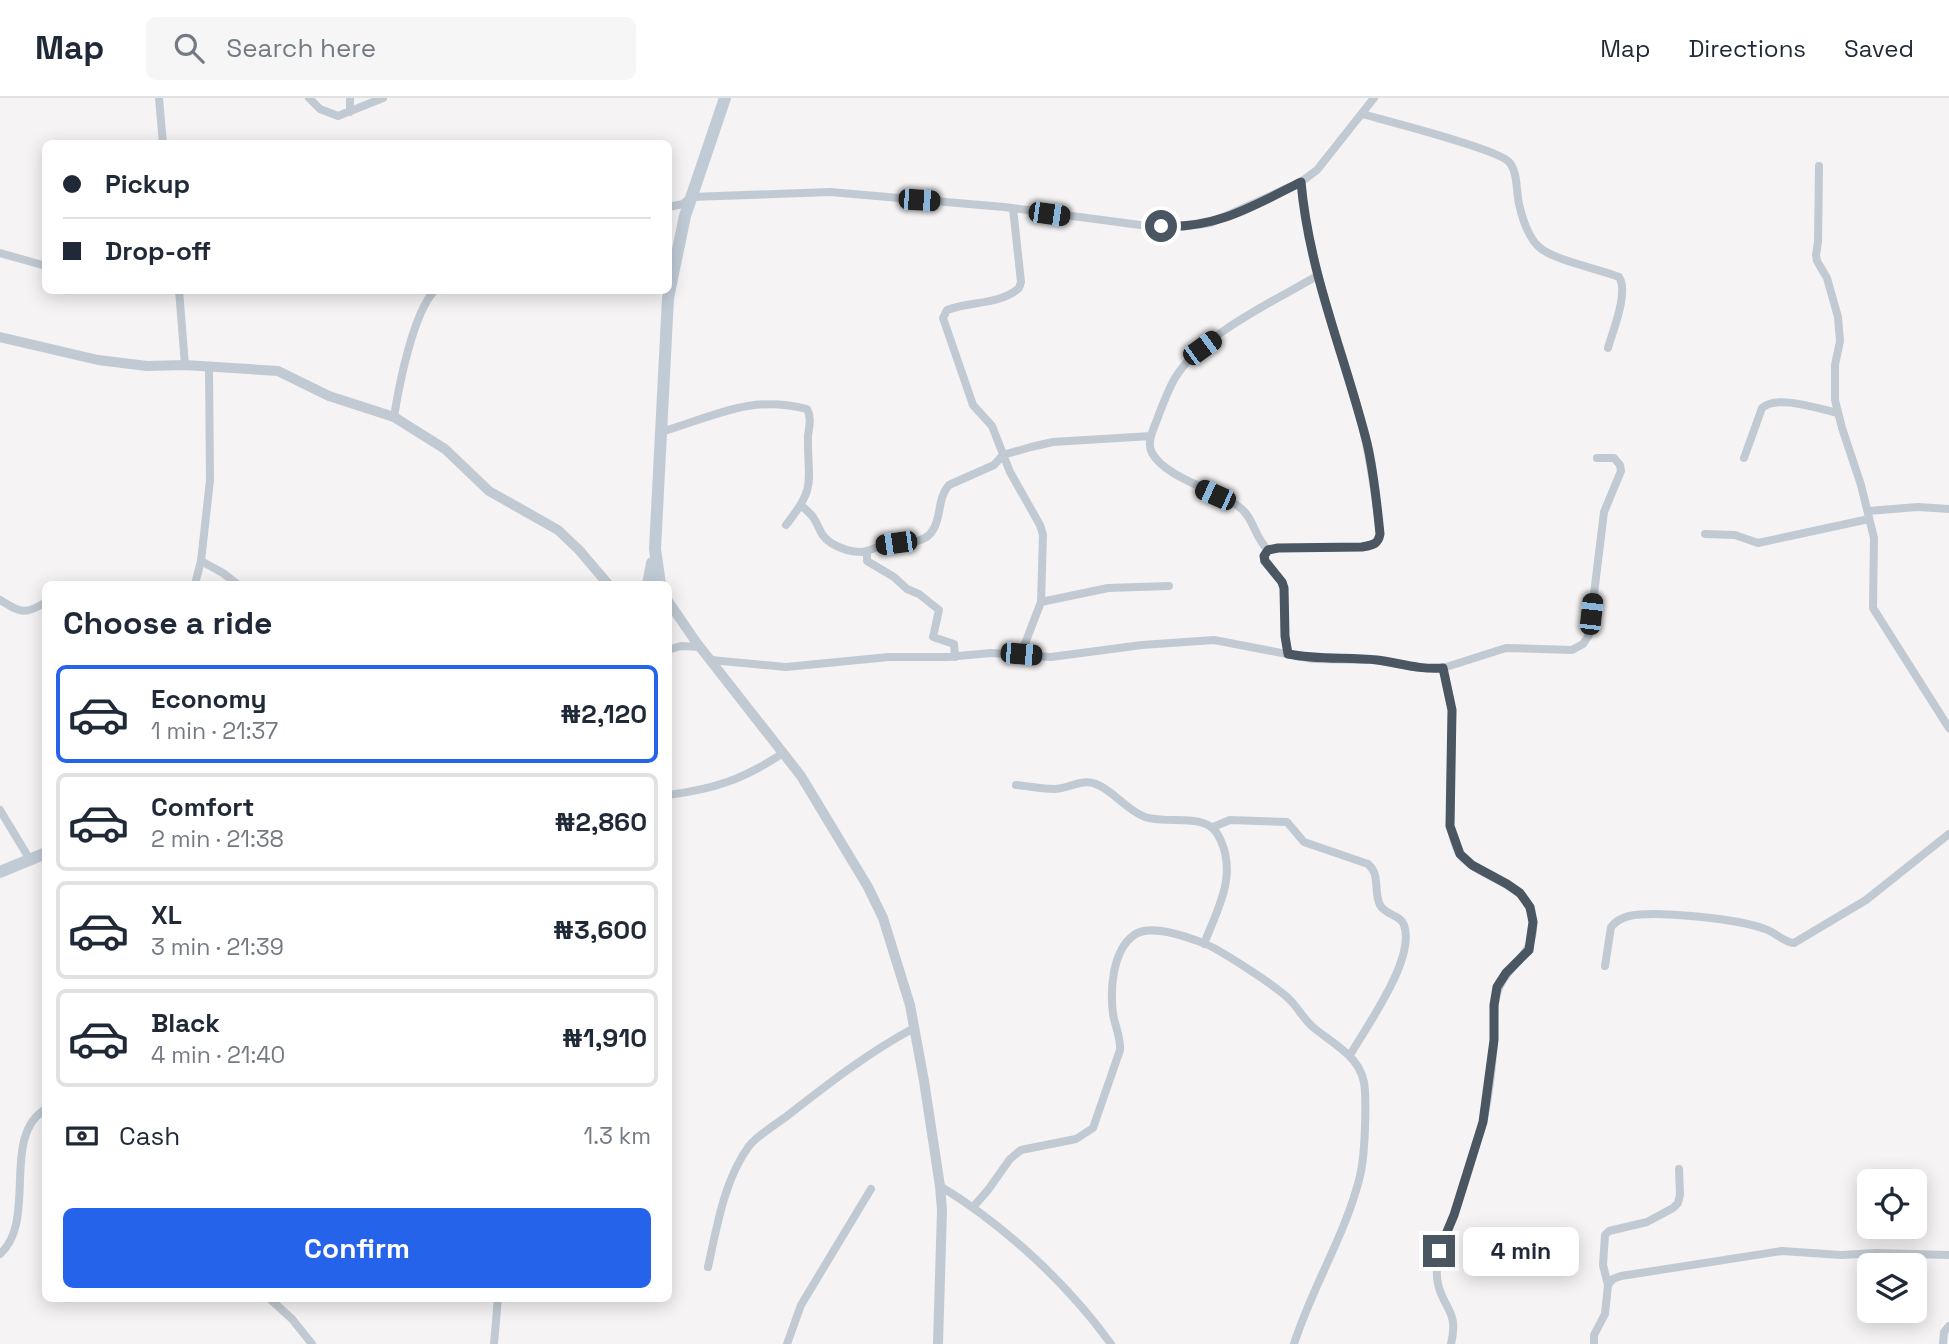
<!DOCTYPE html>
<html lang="en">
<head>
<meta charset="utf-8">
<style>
	body { margin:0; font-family:"Space Grotesk",sans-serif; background:#f6f6f7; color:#1f2937; height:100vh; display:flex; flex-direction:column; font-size:26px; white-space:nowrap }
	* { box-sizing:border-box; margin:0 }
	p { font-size:23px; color:#747a83 }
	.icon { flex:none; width:38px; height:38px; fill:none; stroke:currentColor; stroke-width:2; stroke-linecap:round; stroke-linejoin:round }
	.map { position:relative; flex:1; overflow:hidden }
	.details { position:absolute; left:42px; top:483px; width:630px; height:721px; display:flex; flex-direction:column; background:#fff; border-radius:10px; box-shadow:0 4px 18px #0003 }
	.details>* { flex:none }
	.top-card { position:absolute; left:42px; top:42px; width:630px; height:154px; border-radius:10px; box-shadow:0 4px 18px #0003; display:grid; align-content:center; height:154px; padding:0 21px; background:#fff }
	.tools { position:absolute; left:1857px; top:1071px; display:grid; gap:14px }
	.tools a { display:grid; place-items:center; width:70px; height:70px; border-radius:10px; background:#fff; box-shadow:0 4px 18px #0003; font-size:35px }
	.end { position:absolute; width:32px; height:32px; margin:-16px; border:9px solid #4a5661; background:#fff; box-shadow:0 0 0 4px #fff }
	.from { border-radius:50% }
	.bubble { position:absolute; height:49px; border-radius:10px; background:#fff; box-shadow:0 4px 18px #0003; font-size:23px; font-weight:800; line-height:49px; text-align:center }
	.car { position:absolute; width:21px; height:42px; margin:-21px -10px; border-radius:9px; box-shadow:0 0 5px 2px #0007; background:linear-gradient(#222 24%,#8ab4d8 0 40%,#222 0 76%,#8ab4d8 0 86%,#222 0) }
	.top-card b { display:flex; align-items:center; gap:24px; height:66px; font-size:26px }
	.top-card b+b { border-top:2px solid #e0e1e3 }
	.top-card i { width:18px; height:18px; background:#1f2937 }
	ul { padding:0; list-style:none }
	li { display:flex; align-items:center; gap:21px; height:98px; margin:0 14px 10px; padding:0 7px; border:4px solid #e0e1e3; border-radius:10px }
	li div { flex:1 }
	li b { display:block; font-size:26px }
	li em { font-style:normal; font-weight:800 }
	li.on { border-color:#2563eb }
	li>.icon { width:63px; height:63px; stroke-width:1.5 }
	h2 { padding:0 21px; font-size:32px; line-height:84px }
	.pay { display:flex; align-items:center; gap:18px; height:77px; padding:0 21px; font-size:26px }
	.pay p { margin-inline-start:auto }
	.action { display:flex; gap:14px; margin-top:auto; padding:14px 21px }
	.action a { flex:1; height:80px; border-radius:10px; background:#2563eb; color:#fff; font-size:28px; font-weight:800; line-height:80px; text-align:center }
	header { display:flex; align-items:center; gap:42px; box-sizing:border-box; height:98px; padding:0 35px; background:#fff; border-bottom:2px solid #e0e1e3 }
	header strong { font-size:33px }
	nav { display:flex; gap:38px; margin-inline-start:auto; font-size:24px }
	.search { width:490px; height:63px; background:#f6f6f7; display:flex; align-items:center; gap:18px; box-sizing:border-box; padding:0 24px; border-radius:10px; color:#747a83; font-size:26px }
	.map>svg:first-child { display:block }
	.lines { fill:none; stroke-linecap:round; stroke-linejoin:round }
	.minor { stroke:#c1cad2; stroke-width:8 }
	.tertiary { stroke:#c1cad2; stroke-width:10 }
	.secondary { stroke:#c1cbd6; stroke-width:12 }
	.route { stroke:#4a5661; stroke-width:9 }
</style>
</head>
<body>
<header>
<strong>Map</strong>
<div class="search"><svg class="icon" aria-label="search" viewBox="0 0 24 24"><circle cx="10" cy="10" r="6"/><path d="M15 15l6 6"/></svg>Search here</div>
<nav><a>Map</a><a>Directions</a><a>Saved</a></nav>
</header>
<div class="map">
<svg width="1949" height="1246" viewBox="0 0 1949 1246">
	<rect width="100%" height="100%" fill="#f5f3f3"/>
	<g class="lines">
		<path class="minor" d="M159 0 163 46
			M309 0 320 11 338 18 383 0
			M350 14V0
			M1362 16C1387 23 1498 51 1509 64 1518 74 1516 93 1519 106 1522 119 1528 139 1539 149 1553 162 1599 171 1619 179 1629 194 1613 232 1608 250
			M1819 68 1818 144 1816 157 1817 163 1827 180 1838 219 1840 243 1835 267V302L1842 330 1861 387 1874 440 1873 510 1949 630
			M668 109 683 106 691 99 830 94 1004 109 1140 127 1181 129 1210 125 1301 84 1317 72 1374 0
			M1013 110 1021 184 1019 190C1000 207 970 203 947 212L943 220 973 307 992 328 1010 374 1040 427 1043 437 1041 504 1021 556
			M0 155 46 168
			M179 192 185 267
			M394 319C399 287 413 215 435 192
			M661 334C713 319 750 296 807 311 812 320 809 329 808 338 807 384 818 387 786 427
			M1744 360 1762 310C1777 296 1819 311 1838 315
			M802 408C805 411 810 415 813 419 820 429 819 437 831 445 841 451 851 454 862 454 870 453 876 449 883 447 899 444 924 448 933 432 942 418 937 400 949 387L994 367 1003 357 1031 349 1053 344 1151 338
			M1868 413 1918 409 1949 411
			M1705 436 1735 437 1758 445 1869 421
			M1268 452C1254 439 1254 419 1238 408 1216 392 1166 380 1152 355 1146 344 1154 330 1158 319 1163 306 1168 292 1175 280 1201 237 1274 203 1317 178
			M867 453V463L894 479 907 491 919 496 939 512 933 539 954 546 955 559
			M201 463 223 475 237 486
			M195 486 201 463 210 382 209 269
			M0 502C20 514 24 518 46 504
			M1041 504 1108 490 1169 488
			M668 552 681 548 700 549
			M1288 556 1285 538 1284 490 1282 484 1264 463V458L1268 452 1278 450 1362 449C1372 447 1378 447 1380 436 1374 383 1366 333 1350 283 1330 217 1307 153 1301 84
			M711 562 786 569 889 559H947L991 555 1051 559 1142 547 1214 542 1313 561 1375 562 1420 570H1443L1506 550 1572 552 1583 546 1589 537 1604 414 1621 373 1620 367 1614 360H1597
			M1443 570 1452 612 1450 728C1453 738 1454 750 1461 758 1483 783 1528 783 1533 823 1537 861 1498 869 1495 906 1493 919 1495 931 1494 944 1492 971 1489 1002 1482 1028 1473 1057 1465 1086 1455 1115 1450 1129 1440 1144 1438 1159 1437 1167 1436 1178 1438 1186 1444 1212 1459 1213 1451 1246
			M1016 687C1028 688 1042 691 1054 691 1069 691 1081 680 1096 686 1114 693 1126 712 1145 719 1164 725 1186 719 1203 725 1213 728 1217 734 1221 743 1237 779 1217 812 1204 846
			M668 697C715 691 744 681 783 655
			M0 712 29 760
			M1213 729 1230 722 1287 724 1304 744 1368 766C1381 777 1373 793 1380 807 1385 817 1401 817 1404 827 1416 861 1366 929 1350 957
			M1605 868 1611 829C1616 823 1621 820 1629 818 1655 812 1739 821 1765 831 1775 834 1783 844 1794 845L1866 802 1949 736
			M940 1088C1004 1127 1067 1185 1111 1246
			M974 1108 988 1092 1010 1061 1021 1052 1076 1041 1093 1030 1120 952C1121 940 1115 928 1113 916 1110 892 1112 853 1134 837 1151 825 1188 839 1206 846 1223 854 1278 889 1290 902 1299 911 1304 922 1314 930 1336 948 1364 960 1365 993 1366 1014 1365 1058 1360 1078 1346 1136 1312 1189 1294 1246
			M0 1156C38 1123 0 1037 46 1011
			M708 1169C717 1129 724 1082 749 1048 758 1037 775 1027 787 1018 828 986 869 954 914 930
			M1608 1187 1603 1167 1605 1137 1609 1133 1647 1124 1673 1110 1678 1105 1680 1097 1679 1071
			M269 1200 292 1221 312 1246
			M494 1246 498 1200
			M787 1246 801 1207 871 1091
			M1594 1246V1237L1605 1216 1608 1187 1613 1181 1621 1178 1782 1153 1841 1157 1877 1155 1949 1157
			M1943 1246 1944 1234 1949 1228"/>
		<path class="tertiary" d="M0 239 98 262 147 268 185 267 278 273 329 298 394 319 445 351 489 393 558 432 579 452 608 486
			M668 503 696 544 801 678 868 789 883 820 910 907 924 983 940 1088 942 1112 938 1246"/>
		<path class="secondary" d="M648 486 652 465
			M660 486 655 451 668 200 685 118 725 0
			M0 774 46 755"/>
	</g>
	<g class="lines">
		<path class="route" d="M1161 128C1216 131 1253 108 1301 84 1309 175 1345 258 1367 345 1374 375 1377 406 1380 436 1378 447 1372 447 1362 449L1278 450 1268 452 1264 458 1265 463 1282 484 1284 490 1285 538 1288 556C1318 562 1347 559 1377 562 1399 565 1420 572 1443 570L1452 612 1450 728 1460 756 1472 767 1507 786 1520 795 1530 809 1533 824 1529 852 1506 875 1497 889 1494 907V942L1483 1024 1454 1117 1439 1153"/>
	</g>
</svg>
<div class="tools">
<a><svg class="icon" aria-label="locate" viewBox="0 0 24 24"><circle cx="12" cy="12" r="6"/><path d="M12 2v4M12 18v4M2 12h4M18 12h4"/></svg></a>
<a><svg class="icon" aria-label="layers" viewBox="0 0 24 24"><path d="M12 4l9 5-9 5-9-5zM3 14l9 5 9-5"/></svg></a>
</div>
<i class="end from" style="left:1161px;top:128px"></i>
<i class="end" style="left:1439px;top:1153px"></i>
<div class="bubble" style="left:1463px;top:1129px;width:116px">4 min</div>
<i class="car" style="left:919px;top:102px;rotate:94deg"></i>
<i class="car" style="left:1049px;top:116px;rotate:98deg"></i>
<i class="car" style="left:1202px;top:250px;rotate:54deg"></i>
<i class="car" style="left:1215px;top:397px;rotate:294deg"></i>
<i class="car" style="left:896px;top:445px;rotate:262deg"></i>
<i class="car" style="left:1591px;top:516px;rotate:6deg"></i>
<i class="car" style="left:1021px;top:556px;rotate:95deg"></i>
<div class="top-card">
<b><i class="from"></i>Pickup</b>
<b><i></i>Drop-off</b>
</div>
<section class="details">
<h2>Choose a ride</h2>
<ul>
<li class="on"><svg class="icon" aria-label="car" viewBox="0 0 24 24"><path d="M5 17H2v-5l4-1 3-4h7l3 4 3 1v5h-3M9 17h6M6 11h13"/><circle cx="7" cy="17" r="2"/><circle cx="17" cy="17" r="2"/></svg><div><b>Economy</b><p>1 min · 21:37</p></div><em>₦2,120</em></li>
<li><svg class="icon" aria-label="car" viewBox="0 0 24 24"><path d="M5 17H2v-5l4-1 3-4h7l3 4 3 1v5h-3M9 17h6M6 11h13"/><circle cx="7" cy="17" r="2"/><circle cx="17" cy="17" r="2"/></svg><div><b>Comfort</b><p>2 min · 21:38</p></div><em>₦2,860</em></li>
<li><svg class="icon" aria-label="car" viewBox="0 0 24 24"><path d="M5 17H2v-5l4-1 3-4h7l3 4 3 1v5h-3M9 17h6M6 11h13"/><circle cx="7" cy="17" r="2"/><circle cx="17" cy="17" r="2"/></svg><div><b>XL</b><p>3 min · 21:39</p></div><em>₦3,600</em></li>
<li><svg class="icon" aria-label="car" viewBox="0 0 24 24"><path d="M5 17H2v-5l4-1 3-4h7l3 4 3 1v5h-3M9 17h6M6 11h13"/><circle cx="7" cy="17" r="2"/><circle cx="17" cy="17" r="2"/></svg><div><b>Black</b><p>4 min · 21:40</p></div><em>₦1,910</em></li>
</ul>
<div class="pay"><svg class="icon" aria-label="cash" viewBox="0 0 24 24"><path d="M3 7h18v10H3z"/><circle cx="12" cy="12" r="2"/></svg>Cash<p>1.3 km</p></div>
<div class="action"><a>Confirm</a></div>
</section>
</div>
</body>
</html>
